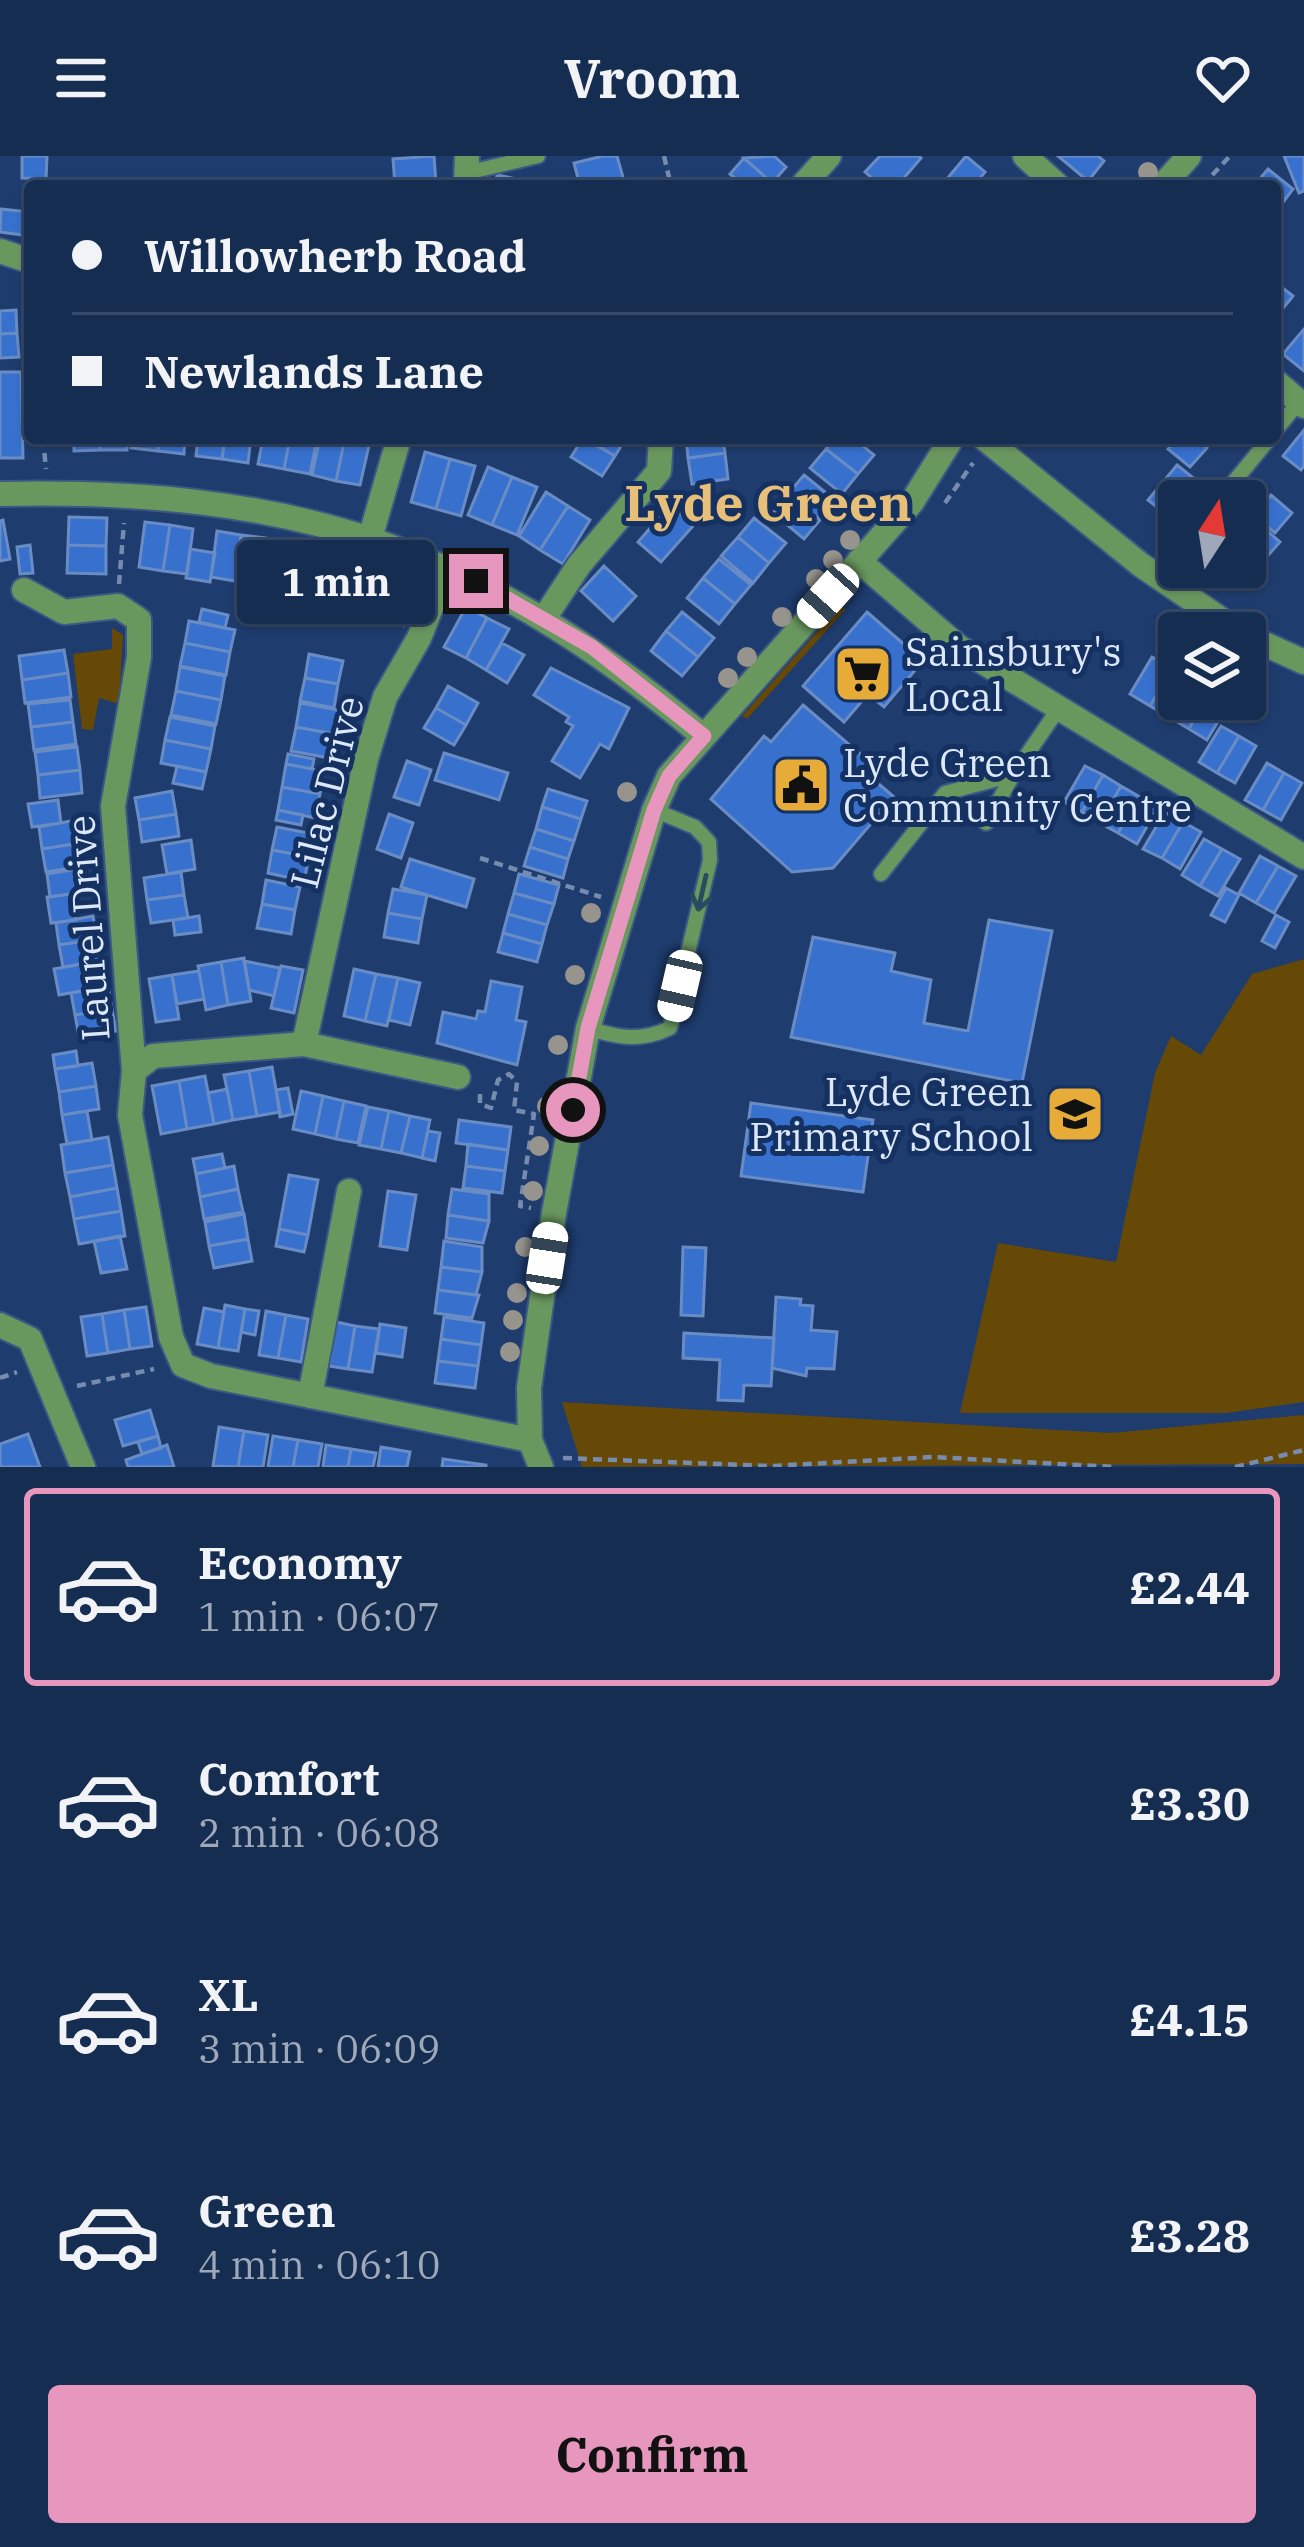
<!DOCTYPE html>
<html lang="en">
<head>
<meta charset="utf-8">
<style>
	body { margin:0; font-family:"IBM Plex Serif",serif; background:#1f3559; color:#f1f3f6; height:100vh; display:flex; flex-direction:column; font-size:45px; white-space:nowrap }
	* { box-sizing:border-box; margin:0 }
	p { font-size:39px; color:#9ea8b8 }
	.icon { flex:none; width:66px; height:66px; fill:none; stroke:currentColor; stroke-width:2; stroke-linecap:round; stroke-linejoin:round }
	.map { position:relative; height:1311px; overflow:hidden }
	.panel { display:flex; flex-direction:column; background:#162d52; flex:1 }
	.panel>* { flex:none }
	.hud { position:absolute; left:24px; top:24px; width:1257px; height:264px; border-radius:12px; box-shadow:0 3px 9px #0004,0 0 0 3px #354969; display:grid; align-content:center; height:264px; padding:0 48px; background:#162d52 }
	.needle { width:78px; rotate:12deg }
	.buttons { position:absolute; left:1158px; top:324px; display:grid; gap:24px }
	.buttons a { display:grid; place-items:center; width:108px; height:108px; border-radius:12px; background:#162d52; box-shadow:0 3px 9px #0004,0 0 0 3px #354969; font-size:60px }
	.end { position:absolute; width:54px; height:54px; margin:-27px; border:15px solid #e797bd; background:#111; box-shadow:0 0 0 6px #111 }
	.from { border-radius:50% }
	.bubble { position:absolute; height:84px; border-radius:12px; background:#162d52; box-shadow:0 3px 9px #0004,0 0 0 3px #354969; font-size:39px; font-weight:700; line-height:84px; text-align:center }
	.car { position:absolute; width:36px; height:72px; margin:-36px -18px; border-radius:15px; box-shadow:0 0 9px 3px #0007; background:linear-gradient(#fff 24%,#345 0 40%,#fff 0 76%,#345 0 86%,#fff 0) }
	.hud b { display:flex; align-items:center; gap:42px; height:114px; font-size:45px }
	.hud b+b { border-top:3px solid #354969 }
	.hud i { width:30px; height:30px; background:#f1f3f6 }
	ul { padding:21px 0 0; list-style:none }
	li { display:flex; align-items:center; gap:36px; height:198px; margin:0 24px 18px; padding:0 24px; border:6px solid transparent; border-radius:12px }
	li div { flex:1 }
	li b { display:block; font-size:45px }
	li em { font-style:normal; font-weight:700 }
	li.on { border-color:#e797bd }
	li>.icon { width:108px; height:108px; stroke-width:1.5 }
	.action { display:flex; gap:24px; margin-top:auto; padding:24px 48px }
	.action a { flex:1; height:138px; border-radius:12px; background:#e797bd; color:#111; font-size:48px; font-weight:700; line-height:138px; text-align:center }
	header { display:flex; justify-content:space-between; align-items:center; height:156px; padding:0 48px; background:#162d52; font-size:54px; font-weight:700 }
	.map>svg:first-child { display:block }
	.green { fill:#674907 }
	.building { fill:#3770cd; stroke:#6a8cc4; stroke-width:3 }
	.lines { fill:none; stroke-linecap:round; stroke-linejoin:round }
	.lane-casing { stroke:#3d5884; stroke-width:18 }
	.street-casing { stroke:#3d5884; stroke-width:28 }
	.path { stroke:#768caf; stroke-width:4.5; stroke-dasharray:9 6; stroke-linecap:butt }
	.lane { stroke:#69985f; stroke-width:14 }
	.street { stroke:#69985f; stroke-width:24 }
	.tree { fill:#97938d }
	.oneway { stroke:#294b60 }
	.route { stroke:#e797bd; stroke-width:15 }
	.labels { text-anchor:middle; stroke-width:10; stroke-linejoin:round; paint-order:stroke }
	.poi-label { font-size:39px; fill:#dde9fb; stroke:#143161; text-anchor:start }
	.street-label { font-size:39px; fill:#dde9fb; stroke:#143161 }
	.district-label { font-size:51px; font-weight:bold; fill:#e8bf79; stroke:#143161 }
</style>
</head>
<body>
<header><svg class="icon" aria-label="menu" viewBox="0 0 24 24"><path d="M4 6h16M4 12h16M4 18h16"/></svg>Vroom<svg class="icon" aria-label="heart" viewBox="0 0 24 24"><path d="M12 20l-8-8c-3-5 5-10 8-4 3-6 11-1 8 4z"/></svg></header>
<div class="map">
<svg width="1304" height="1311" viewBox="0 0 1304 1311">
	<rect width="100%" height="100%" fill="#1e3c6d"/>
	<path class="green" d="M840 450 845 454 747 563 742 560Z
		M112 472 123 479 119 548 99 542 93 574 82 573 73 498 112 493Z
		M1304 803V1246L1226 1257H960L998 1087 1116 1106 1155 917 1171 880 1201 899 1252 818Z
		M562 1246 1111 1277 1304 1259V1308L582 1311Z"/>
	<path class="building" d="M22 0H47L46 23 22 22Z
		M434 0 436 27 395 30 393 3Z
		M603 0H617L624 25 580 30 574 7Z
		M774 0 786 11 772 27 744 2Z
		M880 0H919L921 2 897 30H881L865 16Z
		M966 0 985 16 974 30H954L946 24Z
		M1058 0H1098L1104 5 1088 25Z
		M1284 0H1304V35L1299 37Z
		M744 2 772 27 769 30H744L730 18Z
		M1268 13 1293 33 1284 45 1275 30 1258 25Z
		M497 19 537 27V30H495Z
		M1 53 30 56V80L0 76Z
		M1275 126 1293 140 1275 162Z
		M16 154 17 177 0 178V155Z
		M1304 173V215L1283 198Z
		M17 177 19 201 0 202V178Z
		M0 216H21L23 302H0Z
		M1304 274V310L1301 314 1283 300Z
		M74 282H100V294L74 295Z
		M100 282H127V294H100Z
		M132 282H159L158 295 131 292Z
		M159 282H185L184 298 158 295Z
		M198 282H225L222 303 196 300Z
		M225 282H251L248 307 222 303Z
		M263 282H290L284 313 258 308Z
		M290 282H317L310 318 284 313Z
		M320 282H345L336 325 312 319Z
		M345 282 370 285 360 329 336 325Z
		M583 282 615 300 602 320 571 301Z
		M585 282H626L615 300Z
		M686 282H723L725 297 688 302Z
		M835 282H853L874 299 858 318 826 293Z
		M1178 282H1195L1207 292 1190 311 1168 293Z
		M826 293 858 318 842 338 810 312Z
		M425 296 450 303 436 353 411 346Z
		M725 297 728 323 692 328 688 302Z
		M450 303 475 310 461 360 436 353Z
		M1177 309 1202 329 1189 345H1179L1173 364 1148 344Z
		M488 311 512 321 492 369 468 359Z
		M804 319 836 345 820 364 788 338Z
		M512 321 537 331 517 379 492 369Z
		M546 336 568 350 540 394 519 380Z
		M788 338 820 364 804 383 773 357Z
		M1271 339 1292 357 1275 377 1254 359Z
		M670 349 694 369 661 406 638 386Z
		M568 350 590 364 563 408 540 394Z
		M69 361 107 362 106 390 68 389Z
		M1251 361 1280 386 1265 403 1245 385V369Z
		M754 362 786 387 769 407 738 381Z
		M3 364 10 403 0 405V365Z
		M145 366 170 369 163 415 139 411Z
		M170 369 193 373 187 418 163 415Z
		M217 375 241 379 235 425 211 421Z
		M241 379 266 382 259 428 235 425Z
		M738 381 769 407 753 427 721 400Z
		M1245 385 1265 403 1251 419 1242 411Z
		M30 389 33 417 20 418 17 391Z
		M68 389 106 390V418L67 417Z
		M295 391 318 396 308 440 285 435Z
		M190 393 215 397 210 426 186 422Z
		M318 396 342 401 332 446 308 440Z
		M719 403 751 429 735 448 703 422Z
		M262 404 271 406 268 434 259 432Z
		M277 409 290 412 284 439 272 437Z
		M604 410 636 440 613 465 581 435Z
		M374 411 396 419 381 463 359 454Z
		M396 419 419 427 404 470 381 463Z
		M703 422 735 448 719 468 687 442Z
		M337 423 349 426 343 453 331 450Z
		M354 424 367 429 358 459 344 454Z
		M466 451 487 462 466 502 444 491Z
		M202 453 228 459 225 472 199 466Z
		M682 456 714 482 698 501 666 475Z
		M867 456 923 505 884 551 868 538 844 566 803 530Z
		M487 462 509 473 486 514 466 502Z
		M189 465 235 474 230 496 185 487Z
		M666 475 698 501 682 520 651 495Z
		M185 487 230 496 226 519 180 510Z
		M502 487 524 499 507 527 486 514Z
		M64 494 68 517 22 524 19 500Z
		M309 498 343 505 338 528 305 522Z
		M1152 501 1172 513 1150 550 1130 538Z
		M180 511 225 520 221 544 176 535Z
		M551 512 629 552 609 593 600 588 580 622 552 605 573 570 566 566 569 561 534 539Z
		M1172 513 1179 518 1180 543 1169 561 1150 550Z
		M68 517 71 541 25 547 22 524Z
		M305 522 338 528 334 552 300 545Z
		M448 530 478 547 466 569 436 552Z
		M176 535 221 544 216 568 171 559Z
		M1180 543H1206L1189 573 1169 561Z
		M1206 543 1229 547 1207 584 1189 573Z
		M70 544 73 566 31 571 28 548Z
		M300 547 338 554 334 578 296 571Z
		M803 549 873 609 866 617 894 641 833 712 792 716 711 643 764 580 771 586Z
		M436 552 466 569 454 589 424 572Z
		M170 561 215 570 211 593 165 584Z
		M73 566 76 588 34 594 31 571Z
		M1221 570 1239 580 1217 617 1199 606Z
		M296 571 334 578 329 602 291 595Z
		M1239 580 1256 590 1235 627 1217 617Z
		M165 584 211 593 206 616 161 607Z
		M77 591 80 614 38 619 35 596Z
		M444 597 508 617 499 644 435 624Z
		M288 598 314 603 312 613 286 608Z
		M407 605 431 614 419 649 394 641Z
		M1267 607 1284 617 1263 654 1245 644Z
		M286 608 324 615 320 638 282 631Z
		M177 610 206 616 202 633 173 627Z
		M1085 610 1103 619 1082 656 1064 646Z
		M80 614 82 637 40 642 38 619Z
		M1284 617 1302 627 1281 664 1263 654Z
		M1103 619 1121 630 1100 667 1082 656Z
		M1121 630 1140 641 1118 677 1100 667Z
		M282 631 320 638 315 662 278 654Z
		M548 633 587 645 581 663 542 651Z
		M172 635 176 658 139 664 135 642Z
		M1140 641 1158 651 1137 688 1118 677Z
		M58 644 61 667 32 671 28 648Z
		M542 651 581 663 574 685 536 673Z
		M278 654 303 659 301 669 276 664Z
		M1165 656 1183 666 1162 702 1143 693Z
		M176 658 179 680 142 686 139 664Z
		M389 658 413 667 401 702 377 693Z
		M76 664 80 687 42 693 39 671Z
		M1183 666 1201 676 1180 713 1162 702Z
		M277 671 313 678 309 701 272 694Z
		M536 673 574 685 568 703 530 691Z
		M1204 683 1222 693 1200 730 1182 719Z
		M191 684 195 713 167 718 162 689Z
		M80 687 83 710 46 716 42 693Z
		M530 691 568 703 563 722 524 710Z
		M1222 693 1240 703 1218 740 1200 730Z
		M272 694 309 701 304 725 268 717Z
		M1260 700 1278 710 1256 747 1239 737Z
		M410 703 474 723 466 751 401 731Z
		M1278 710 1296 720 1274 757 1256 747Z
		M84 712 88 735 50 741 47 718Z
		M181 716 184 739 147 744 144 722Z
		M519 718 559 729 554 748 514 737Z
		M266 724 300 731 295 754 262 748Z
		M1226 732 1239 739 1225 766 1211 759Z
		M393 733 427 739 422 763 388 757Z
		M514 737 554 748 547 769 508 758Z
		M72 738 76 764 51 767 47 741Z
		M184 739 188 762 151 767 147 744Z
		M262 748 295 754 291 778 257 772Z
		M388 757 422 763 418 787 384 781Z
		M508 758 547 769 542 788 503 777Z
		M1276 759 1289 766 1275 792 1262 785Z
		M93 760 97 783 59 789 56 767Z
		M199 760 201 776 175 779 173 764Z
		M989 764 1052 775 1022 927 791 881 813 781 895 797 891 815 931 824 924 867 968 875Z
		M503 777 542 788 537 806 498 796Z
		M97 783 100 805 63 811 59 789Z
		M244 802 251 845 228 849 221 806Z
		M244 805 280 812 274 840 249 834Z
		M221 806 228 849 206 854 198 810Z
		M82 808 86 834 59 839 54 813Z
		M281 810 303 814 294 857 271 852Z
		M354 813 376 818 365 865 344 860Z
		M199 815 204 843 177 848 172 819Z
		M376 818 398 822 387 870 365 865Z
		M172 819 179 863 156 866 149 823Z
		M398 822 420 827 410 869 389 864Z
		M491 825 522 831 516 864 526 866 517 909 437 887 443 856 476 863 478 855 485 856Z
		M108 831 112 853 75 859 71 837Z
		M112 853 116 875 79 881 75 859Z
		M76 895 78 910 55 913 53 899Z
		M92 907 96 930 59 936 55 913Z
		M272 911 280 956 257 960 249 915Z
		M249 915 257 960 233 964 224 919Z
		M205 920 214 968 187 973 179 925Z
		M179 925 187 973 161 978 152 930Z
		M96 930 99 953 62 959 59 936Z
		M288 932 293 958 280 961 276 934Z
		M227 933 233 964 214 968 208 937Z
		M301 935 323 940 315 978 293 973Z
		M323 940 344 945 336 983 315 978Z
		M344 945 366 950 358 987 336 983Z
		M751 947 873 964 863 1036 741 1020Z
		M368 951 389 955 381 993 359 989Z
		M87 955 92 984 67 988 62 959Z
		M389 955 410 960 401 997 381 993Z
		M410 960 430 964 422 1002 401 997Z
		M459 964 511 971 508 994 456 987Z
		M428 975 440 977 435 1005 422 1002Z
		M108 981 113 1009 65 1017 61 989Z
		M468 988 508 994 505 1015 466 1010Z
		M222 998 225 1012 196 1018 193 1003Z
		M113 1009 117 1032 70 1041 65 1017Z
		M234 1010 238 1033 200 1041 196 1018Z
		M466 1010 505 1015 502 1037 463 1032Z
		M289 1019 318 1024 308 1079 279 1073Z
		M117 1032 121 1055 74 1063 70 1041Z
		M238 1033 243 1056 204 1063 200 1041Z
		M452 1033 489 1038V1065L448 1059Z
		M388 1035 416 1039 407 1094 380 1090Z
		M121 1055 125 1080 79 1088 74 1063Z
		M244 1058 248 1083 209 1090 205 1066Z
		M448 1059 489 1065 483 1087 446 1082Z
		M279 1073 308 1079 304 1096 276 1090Z
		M120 1080 127 1113 101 1117 94 1085Z
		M248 1083 252 1105 214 1112 209 1090Z
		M444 1085 482 1091V1116L441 1111Z
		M683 1091 706 1092 703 1160 681 1159Z
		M441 1111 482 1116 476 1139 438 1134Z
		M438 1134 479 1139 472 1162 435 1157Z
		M776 1141 801 1143 800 1149 813 1150 811 1174 837 1176 834 1213 807 1212 806 1220 772 1212Z
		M225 1149 245 1153 238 1195 218 1192Z
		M146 1151 152 1190 130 1193 124 1154Z
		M204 1152 224 1156 218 1192 197 1188Z
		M245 1153 259 1155 255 1179 241 1176Z
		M124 1154 130 1193 108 1197 102 1158Z
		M266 1155 286 1159 278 1202 259 1199Z
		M102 1158 108 1197 87 1200 81 1161Z
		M286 1159 308 1163 301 1206 278 1202Z
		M444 1161 484 1167 481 1189 441 1183Z
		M336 1166 355 1170 348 1213 329 1210Z
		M380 1168 406 1172 402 1201 376 1197Z
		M355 1170 379 1173 372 1216 348 1213Z
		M684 1177 774 1182 771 1230 744 1229 743 1245 718 1244 720 1204 683 1202Z
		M441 1183 481 1189 478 1210 438 1205Z
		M438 1205 478 1210 475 1232 435 1227Z
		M150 1254 158 1280 123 1290 115 1264Z
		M219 1271 244 1275 238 1311 213 1310Z
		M244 1275 268 1279 263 1311H238Z
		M28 1278 40 1311H0V1288Z
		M158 1280 161 1292 142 1298 138 1286Z
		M273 1280 298 1284 293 1311H268Z
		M298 1284 322 1288 318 1311H293Z
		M167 1289 174 1311H128L126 1304Z
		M326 1289 351 1293 348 1311H323Z
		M381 1291 410 1296 407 1311H378Z
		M351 1293 376 1297 373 1311H348Z
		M443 1303 486 1309V1311H442Z"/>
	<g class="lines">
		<defs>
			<path id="lane" d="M466 17 538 0
				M1275 275 1299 246
				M1218 345 1270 282
				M986 667 1013 619
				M881 718 945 637 1013 619 1059 552
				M588 872C618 882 641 886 670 872L710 704 709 686 695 671 654 654"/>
			<path id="street" d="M1025 0 1058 30
				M466 30 467 0
				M802 30 829 0
				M1162 30 1189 0
				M0 95 30 105
				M1275 225 1304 250
				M984 282 1141 409 1241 477
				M0 338C294 332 477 390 703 580
				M371 379 399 282
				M859 405 960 492 1304 701
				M24 434 64 456 118 450 139 464V501L113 650 134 915
				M545 461 579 409 659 315 661 282
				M1245 479 1304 506
				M304 888 366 603 385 541 419 482 447 411
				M458 921 304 888 153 900 134 915 130 959 171 1181 183 1209 211 1220 530 1284
				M0 1169 30 1183 83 1311
				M310 1240 349 1035
				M541 1311 530 1284 529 1232 554 1057 588 872 654 654 669 620 912 346 952 282"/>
		</defs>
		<use href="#lane" class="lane-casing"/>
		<use href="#street" class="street-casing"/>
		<path class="path" d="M664 0 671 30
			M1202 30 1230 0
			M43 282 46 313
			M945 347 973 307
			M119 428 124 367
			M480 702 601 741
			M480 938V948L491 952 498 924 509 918 517 926 514 954 534 958 520 1050 531 1052
			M0 1222 17 1216
			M77 1230 154 1213
			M563 1302 771 1310 933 1301 1114 1311
			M1235 1311 1304 1294"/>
		<use href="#lane" class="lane"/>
		<use href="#street" class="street"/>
	</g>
	<g class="tree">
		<circle cx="1148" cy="16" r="10"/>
		<circle cx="850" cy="384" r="10"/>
		<circle cx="833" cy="404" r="10"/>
		<circle cx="816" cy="423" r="10"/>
		<circle cx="782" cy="461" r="10"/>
		<circle cx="747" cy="501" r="10"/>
		<circle cx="728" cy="522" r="10"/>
		<circle cx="627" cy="636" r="10"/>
		<circle cx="591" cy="757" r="10"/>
		<circle cx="575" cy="819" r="10"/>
		<circle cx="558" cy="889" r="10"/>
		<circle cx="547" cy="950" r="10"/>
		<circle cx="539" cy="990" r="10"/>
		<circle cx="533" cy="1035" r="10"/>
		<circle cx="525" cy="1091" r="10"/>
		<circle cx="517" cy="1137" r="10"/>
		<circle cx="513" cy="1164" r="10"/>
		<circle cx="510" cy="1196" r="10"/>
	</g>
	<defs><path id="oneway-shaft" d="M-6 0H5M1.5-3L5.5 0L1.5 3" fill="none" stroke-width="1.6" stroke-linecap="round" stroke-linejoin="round" transform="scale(3)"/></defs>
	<use class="oneway" href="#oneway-shaft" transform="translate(702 737) rotate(103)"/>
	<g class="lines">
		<path class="route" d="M476 425 592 491 704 580 669 620 654 654 588 872 573 954"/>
	</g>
	<defs>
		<symbol id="supermarket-square" viewBox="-11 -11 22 22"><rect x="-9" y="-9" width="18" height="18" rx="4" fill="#e7ac37" stroke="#143161"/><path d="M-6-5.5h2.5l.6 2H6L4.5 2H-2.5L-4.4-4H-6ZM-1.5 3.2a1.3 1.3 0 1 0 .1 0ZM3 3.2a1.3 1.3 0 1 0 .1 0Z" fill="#111"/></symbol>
		<symbol id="civic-square" viewBox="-11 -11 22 22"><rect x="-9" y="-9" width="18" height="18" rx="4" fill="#e7ac37" stroke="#143161"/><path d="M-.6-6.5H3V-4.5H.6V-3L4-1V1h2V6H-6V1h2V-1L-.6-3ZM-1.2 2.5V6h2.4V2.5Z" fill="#111"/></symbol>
		<symbol id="school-square" viewBox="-11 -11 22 22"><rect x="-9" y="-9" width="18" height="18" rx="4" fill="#e7ac37" stroke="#143161"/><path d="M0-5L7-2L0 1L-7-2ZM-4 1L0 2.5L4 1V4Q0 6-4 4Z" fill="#111"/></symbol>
	</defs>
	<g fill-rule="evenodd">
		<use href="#supermarket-square" x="830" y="485" width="66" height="66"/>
		<use href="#civic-square" x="768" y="596" width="66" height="66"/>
		<use href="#school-square" x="1042" y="925" width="66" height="66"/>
	</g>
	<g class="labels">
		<g class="poi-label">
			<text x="905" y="510">Sainsbury's<tspan x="905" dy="45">Local</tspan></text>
			<text x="843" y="621">Lyde Green<tspan x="843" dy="45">Community Centre</tspan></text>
			<text x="1033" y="950" text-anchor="end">Lyde Green<tspan x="1033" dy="45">Primary School</tspan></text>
		</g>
		<g class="street-label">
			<text transform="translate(327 636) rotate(-76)" y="14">Lilac Drive</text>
			<text transform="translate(88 772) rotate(-94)" y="14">Laurel Drive</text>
		</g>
		<g class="district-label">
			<text x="768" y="365">Lyde Green</text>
		</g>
	</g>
</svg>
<div class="buttons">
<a><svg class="needle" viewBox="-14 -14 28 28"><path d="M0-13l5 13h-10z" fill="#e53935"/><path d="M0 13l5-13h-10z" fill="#9ea8b8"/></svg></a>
<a><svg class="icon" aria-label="layers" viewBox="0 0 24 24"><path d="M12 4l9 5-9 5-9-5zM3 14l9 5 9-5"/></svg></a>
</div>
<i class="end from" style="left:573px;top:954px"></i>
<i class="end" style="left:476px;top:425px"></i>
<div class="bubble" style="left:237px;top:384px;width:198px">1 min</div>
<i class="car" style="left:828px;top:440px;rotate:222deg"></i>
<i class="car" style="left:680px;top:830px;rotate:193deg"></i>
<i class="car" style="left:547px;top:1102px;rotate:9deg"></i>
<div class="hud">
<b><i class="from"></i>Willowherb Road</b>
<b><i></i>Newlands Lane</b>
</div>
</div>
<section class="panel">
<ul>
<li class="on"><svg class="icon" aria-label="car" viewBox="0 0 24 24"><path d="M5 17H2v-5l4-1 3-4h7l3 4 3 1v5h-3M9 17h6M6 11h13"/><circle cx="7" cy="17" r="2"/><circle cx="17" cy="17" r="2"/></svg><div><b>Economy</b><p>1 min · 06:07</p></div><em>£2.44</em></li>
<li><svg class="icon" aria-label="car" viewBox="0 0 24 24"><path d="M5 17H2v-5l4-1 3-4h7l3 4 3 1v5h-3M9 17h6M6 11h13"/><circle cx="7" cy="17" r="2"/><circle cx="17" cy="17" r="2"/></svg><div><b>Comfort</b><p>2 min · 06:08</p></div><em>£3.30</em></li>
<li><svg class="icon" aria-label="car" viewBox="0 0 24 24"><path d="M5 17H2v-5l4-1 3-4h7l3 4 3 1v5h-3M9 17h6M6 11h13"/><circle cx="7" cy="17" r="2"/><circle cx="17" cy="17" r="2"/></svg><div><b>XL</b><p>3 min · 06:09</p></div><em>£4.15</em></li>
<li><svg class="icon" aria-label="car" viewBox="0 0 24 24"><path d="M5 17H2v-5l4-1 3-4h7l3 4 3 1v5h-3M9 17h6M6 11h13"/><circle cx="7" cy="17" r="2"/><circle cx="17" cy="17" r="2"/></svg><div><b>Green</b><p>4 min · 06:10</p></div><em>£3.28</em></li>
</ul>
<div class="action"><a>Confirm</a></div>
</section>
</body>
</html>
